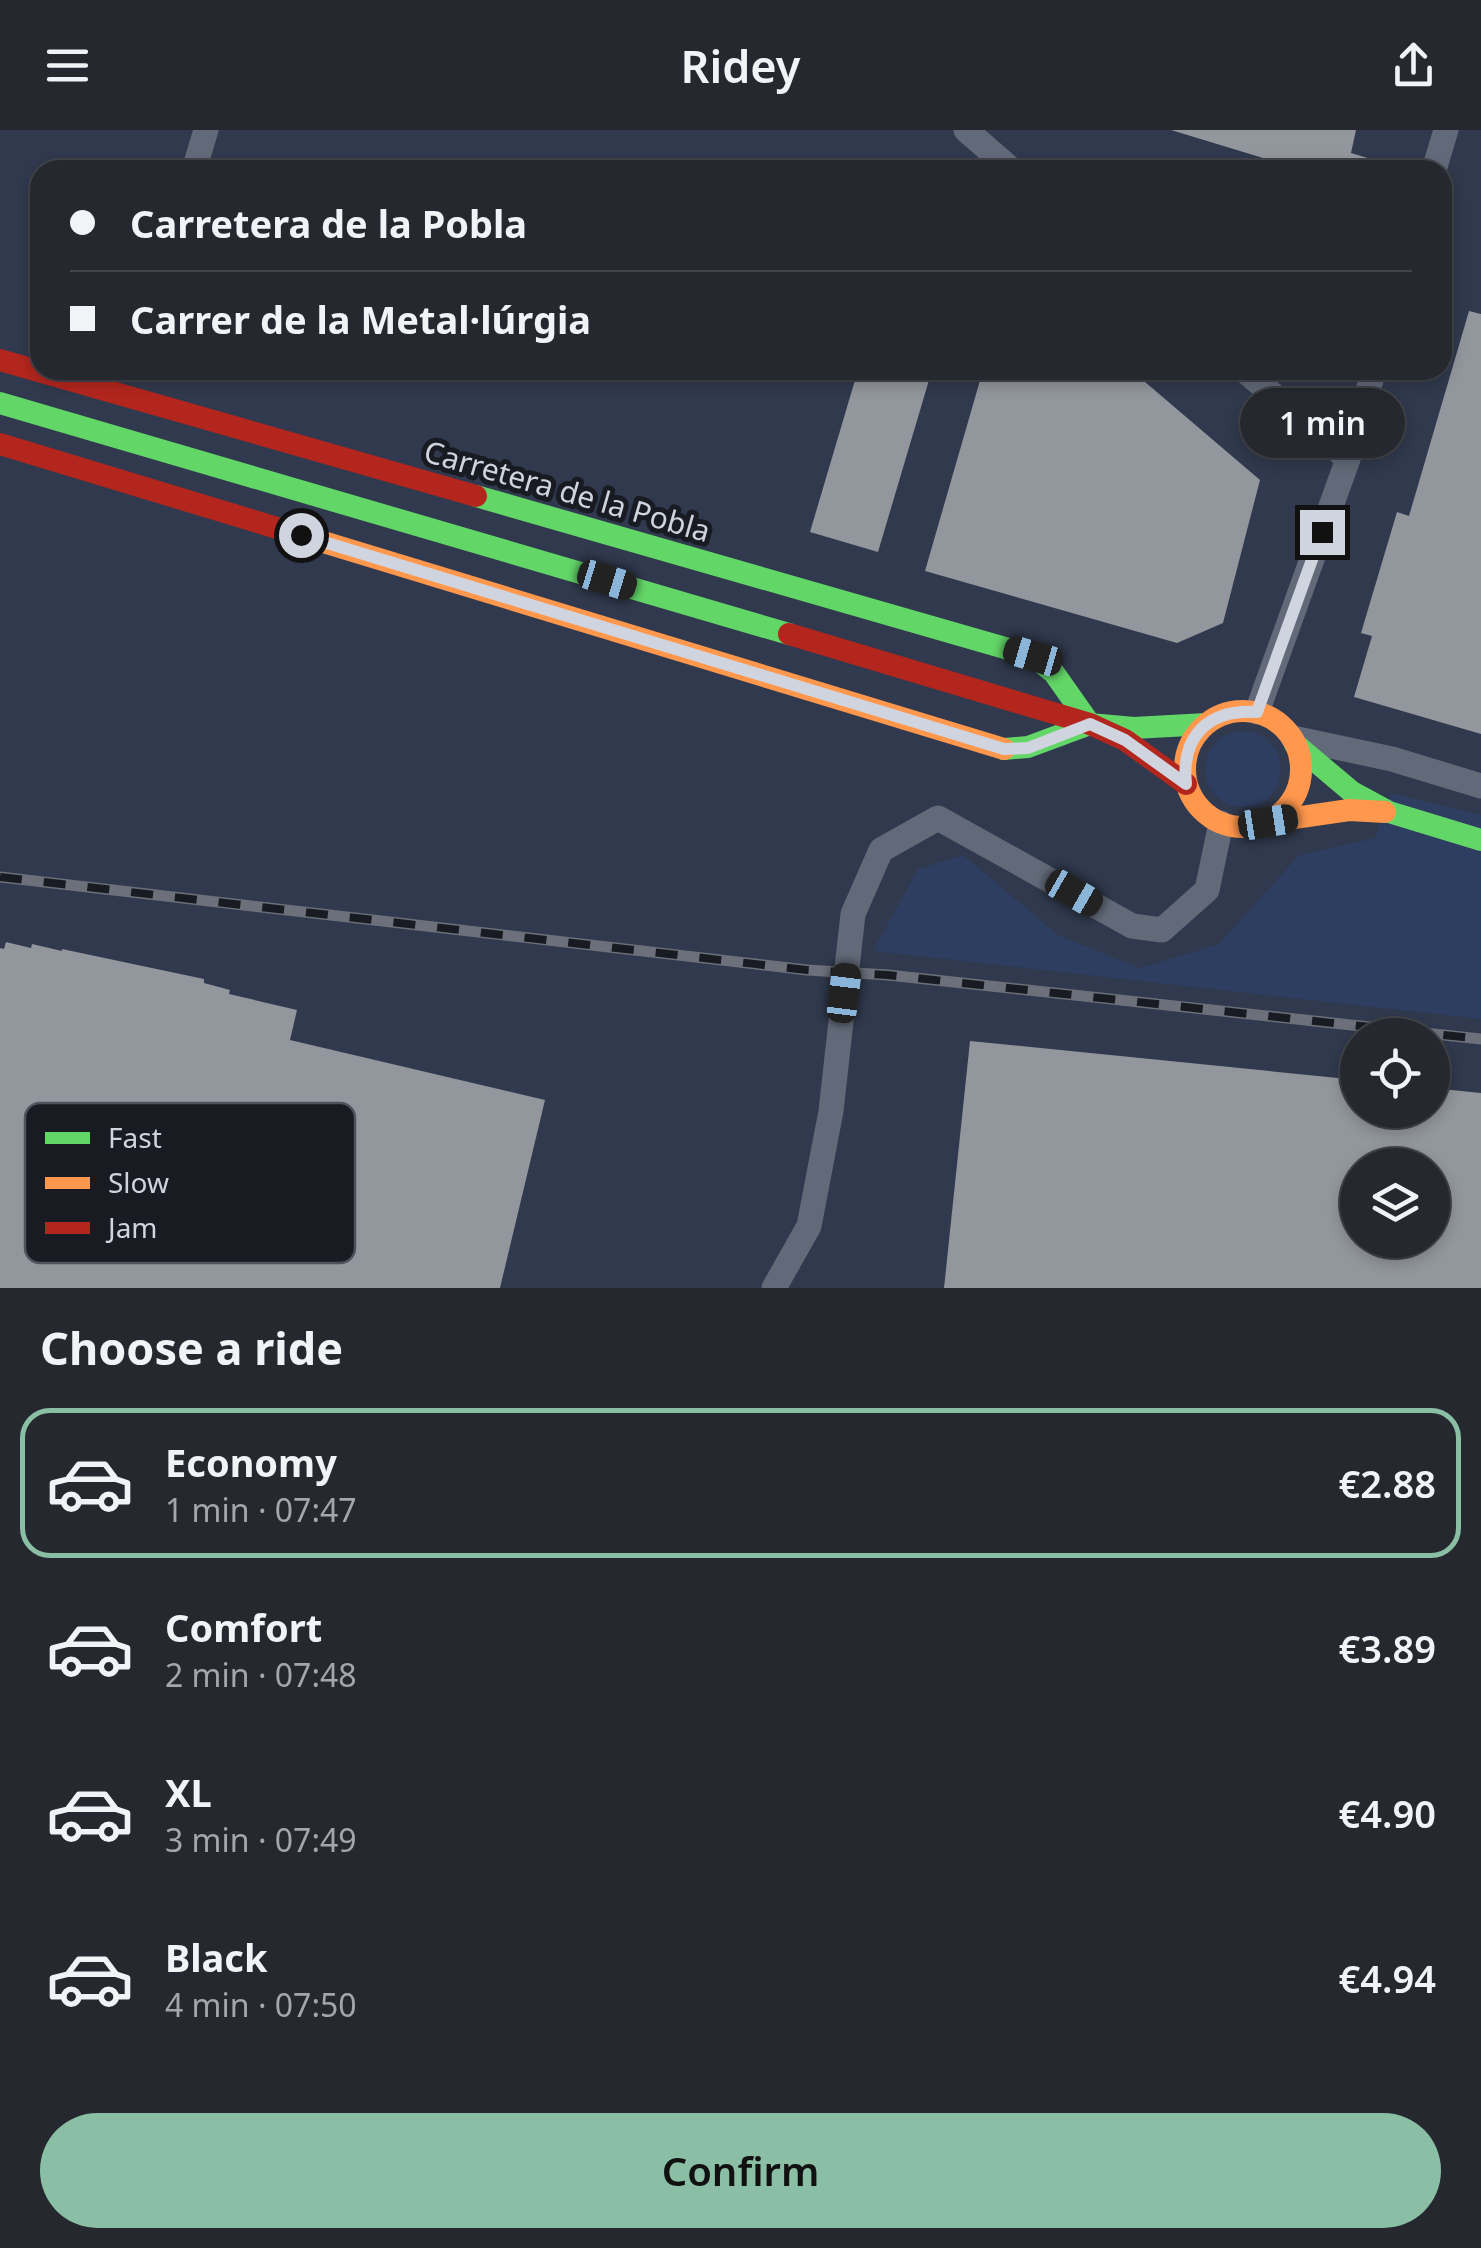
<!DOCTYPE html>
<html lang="en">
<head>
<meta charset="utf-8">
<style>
	body { margin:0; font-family:"Noto Sans",sans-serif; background:#2d3036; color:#f1f3f6; height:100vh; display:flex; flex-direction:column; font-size:38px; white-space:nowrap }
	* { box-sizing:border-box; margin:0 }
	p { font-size:32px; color:#a3a6aa }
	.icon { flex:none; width:55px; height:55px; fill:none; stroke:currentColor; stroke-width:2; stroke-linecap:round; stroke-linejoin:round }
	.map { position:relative; height:1158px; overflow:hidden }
	.panel { display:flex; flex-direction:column; background:#25282e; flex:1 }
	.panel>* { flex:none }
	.top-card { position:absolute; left:30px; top:30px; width:1422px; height:220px; border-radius:30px; box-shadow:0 5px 15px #0003,0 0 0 2px #42444a; display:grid; align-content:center; height:220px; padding:0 40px; background:#25282e }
	.controls { position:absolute; left:1340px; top:888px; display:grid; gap:20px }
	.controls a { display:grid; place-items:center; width:110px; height:110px; border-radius:50%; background:#25282e; box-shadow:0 5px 15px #0003,0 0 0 2px #42444a; font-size:50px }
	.end { position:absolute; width:45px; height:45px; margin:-22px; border:12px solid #cfd4de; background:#111; box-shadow:0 0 0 5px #111 }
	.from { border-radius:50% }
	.bubble { position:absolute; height:70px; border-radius:35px; background:#25282e; box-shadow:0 5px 15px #0003,0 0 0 2px #42444a; font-size:32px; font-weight:600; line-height:70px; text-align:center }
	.car { position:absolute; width:30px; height:60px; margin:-30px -15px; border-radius:12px; box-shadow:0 0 8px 2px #0007; background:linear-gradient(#222 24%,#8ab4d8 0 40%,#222 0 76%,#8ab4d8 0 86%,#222 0) }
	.top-card b { display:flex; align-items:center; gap:35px; height:95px; font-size:38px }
	.top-card b+b { border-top:2px solid #42444a }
	.top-card i { width:25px; height:25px; background:#f1f3f6 }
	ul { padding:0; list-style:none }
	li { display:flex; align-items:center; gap:30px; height:150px; margin:0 20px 15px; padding:0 20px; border:5px solid transparent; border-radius:30px }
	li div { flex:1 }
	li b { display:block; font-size:38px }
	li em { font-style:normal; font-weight:600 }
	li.selected { border-color:#8abfa5 }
	li>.icon { width:90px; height:90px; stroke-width:1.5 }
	h2 { padding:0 40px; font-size:45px; line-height:120px }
	.primary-button { display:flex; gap:20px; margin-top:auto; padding:20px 40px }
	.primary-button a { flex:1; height:115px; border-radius:60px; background:#8abfa5; color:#111; font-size:40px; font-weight:600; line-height:115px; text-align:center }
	header { display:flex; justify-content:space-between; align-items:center; height:130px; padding:0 40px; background:#25282e; font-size:45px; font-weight:600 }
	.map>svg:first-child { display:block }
	.built { fill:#30394d; fill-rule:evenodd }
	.green { fill:#2e3e61 }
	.building { fill:#92969d; fill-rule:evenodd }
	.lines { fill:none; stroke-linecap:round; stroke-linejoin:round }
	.street { stroke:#626978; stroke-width:25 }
	.fast { stroke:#63d668; stroke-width:22 }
	.slow { stroke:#ff974d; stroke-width:22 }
	.jam { stroke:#b3261e; stroke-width:22 }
	.rail-casing { stroke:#6b707a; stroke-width:11 }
	.rail { stroke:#181b22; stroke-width:8; stroke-dasharray:22; stroke-linecap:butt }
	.route { stroke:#cfd4de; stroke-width:12 }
	.labels { text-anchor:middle; stroke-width:10; stroke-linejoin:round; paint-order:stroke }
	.street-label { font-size:30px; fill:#cfd4de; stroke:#181b22 }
	.key { fill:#181b22; stroke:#4f525a; stroke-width:2.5 }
	.key-label { font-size:28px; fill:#cfd4de }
</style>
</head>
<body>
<header><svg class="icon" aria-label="menu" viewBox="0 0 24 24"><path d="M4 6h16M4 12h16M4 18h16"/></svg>Ridey<svg class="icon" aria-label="share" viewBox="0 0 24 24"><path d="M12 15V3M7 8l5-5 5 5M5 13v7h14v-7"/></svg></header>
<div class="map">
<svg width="1481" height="1158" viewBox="0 0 1481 1158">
	<rect width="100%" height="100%" fill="#31353e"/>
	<path class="built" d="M0 0H1481V685L1391 663 1375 708 1299 725 1219 814 1139 838 1058 805 962 725 874 821 1481 889V1158H0ZM40 40H1442V240H40ZM1358 905H1432V980H1358ZM1358 1035H1432V1110H1358Z"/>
	<path class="green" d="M1205 639a38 38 0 1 1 76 0a38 38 0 1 1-76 0Z
		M1391 663 1481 685V889L873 821 918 739 963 725 1058 805 1140 838 1219 814 1299 725 1375 708Z"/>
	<path class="building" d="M1171 0H1356L1351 23 1371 29 1368 40H1302Z
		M1469 181 1481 184V604L1354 567 1372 506 1361 503 1397 382 1409 386Z
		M858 240H932L878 422 810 402Z
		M983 240H1131L1260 350 1223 493 1177 513 925 441Z
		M6 812 31 818 32 814 62 821V819L204 849V853L230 860 229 864 297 880 290 910 545 970 500 1158H0V818L4 819Z
		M970 911 1358 950V980H1432V958L1481 963V1158H944ZM1358 1035H1432V1110H1358Z"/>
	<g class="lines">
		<path class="street" d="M966 0 1012 40
			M194 40 206 0
			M1434 40 1446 0
			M1244 240 1348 329
			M1257 582 1348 329 1374 240
			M1293 608 1392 629 1481 656
			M774 1158 809 1096 831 981 853 784 881 720 938 688 1132 796 1162 800 1207 760 1221 693"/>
		<path class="fast" d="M0 273 789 504
			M476 366 1033 526 1054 543 1090 594
			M1295 614 1352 662 1389 682 1481 710
			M1004 619 1028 617 1090 594 1134 598 1206 594"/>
		<path class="slow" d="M297 404 1004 619
			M1185 639a58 58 0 1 1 116 0a58 58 0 1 1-116 0Z
			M1268 692 1349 680 1385 682"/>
		<path class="jam" d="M0 230 476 366
			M0 314 297 404
			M789 504 1090 594 1125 610 1186 654"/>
		<defs>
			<path id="rail" d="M0 747 807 840 888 845 1481 909"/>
		</defs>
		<use href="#rail" class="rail-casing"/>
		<use href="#rail" class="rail"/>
	</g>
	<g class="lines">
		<path class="route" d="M301 405 1004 619 1028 618 1090 594 1125 610 1186 654C1181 605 1209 579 1257 582L1322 402"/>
	</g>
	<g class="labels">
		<g class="street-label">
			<text transform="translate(567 362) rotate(16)" y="10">Carretera de la Pobla</text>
		</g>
	</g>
	<rect x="25" y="973" width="330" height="160" rx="15" class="key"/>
	<rect x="45" y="1002" width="45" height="12" fill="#63d668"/>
	<rect x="45" y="1047" width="45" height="12" fill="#ff974d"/>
	<rect x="45" y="1092" width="45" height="12" fill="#b3261e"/>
	<g class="key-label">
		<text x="108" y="1018">Fast</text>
		<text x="108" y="1063">Slow</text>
		<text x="108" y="1108">Jam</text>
	</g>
</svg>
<div class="controls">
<a><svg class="icon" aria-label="locate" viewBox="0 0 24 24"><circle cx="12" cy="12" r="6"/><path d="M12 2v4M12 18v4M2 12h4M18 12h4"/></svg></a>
<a><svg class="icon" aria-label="layers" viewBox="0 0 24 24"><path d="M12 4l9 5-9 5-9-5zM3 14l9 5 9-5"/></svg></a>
</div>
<i class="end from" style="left:301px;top:405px"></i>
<i class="end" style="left:1322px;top:402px"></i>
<div class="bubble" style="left:1240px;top:258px;width:165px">1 min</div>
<i class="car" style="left:607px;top:450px;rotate:107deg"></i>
<i class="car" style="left:1033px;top:526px;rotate:286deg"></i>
<i class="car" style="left:1268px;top:692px;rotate:81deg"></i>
<i class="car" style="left:1074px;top:763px;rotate:120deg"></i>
<i class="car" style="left:844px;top:863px;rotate:7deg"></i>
<div class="top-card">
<b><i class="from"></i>Carretera de la Pobla</b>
<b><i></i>Carrer de la Metal·lúrgia</b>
</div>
</div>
<section class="panel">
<h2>Choose a ride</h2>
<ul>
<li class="selected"><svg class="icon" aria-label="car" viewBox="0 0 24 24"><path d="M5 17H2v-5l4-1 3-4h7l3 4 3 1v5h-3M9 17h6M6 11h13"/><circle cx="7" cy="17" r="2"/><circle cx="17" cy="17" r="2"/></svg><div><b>Economy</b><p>1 min · 07:47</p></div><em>€2.88</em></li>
<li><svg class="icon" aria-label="car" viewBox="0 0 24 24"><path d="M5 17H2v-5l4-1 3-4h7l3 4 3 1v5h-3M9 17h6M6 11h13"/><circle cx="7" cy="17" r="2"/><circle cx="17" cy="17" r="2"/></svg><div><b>Comfort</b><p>2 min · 07:48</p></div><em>€3.89</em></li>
<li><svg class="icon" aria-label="car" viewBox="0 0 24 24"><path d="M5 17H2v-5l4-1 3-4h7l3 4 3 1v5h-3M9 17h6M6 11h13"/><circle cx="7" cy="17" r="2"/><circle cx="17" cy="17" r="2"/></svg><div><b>XL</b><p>3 min · 07:49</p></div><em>€4.90</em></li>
<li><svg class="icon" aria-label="car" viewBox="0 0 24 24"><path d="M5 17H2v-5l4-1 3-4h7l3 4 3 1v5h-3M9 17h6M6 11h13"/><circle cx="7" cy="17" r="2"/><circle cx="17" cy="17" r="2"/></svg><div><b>Black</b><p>4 min · 07:50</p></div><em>€4.94</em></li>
</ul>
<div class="primary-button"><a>Confirm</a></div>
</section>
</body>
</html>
